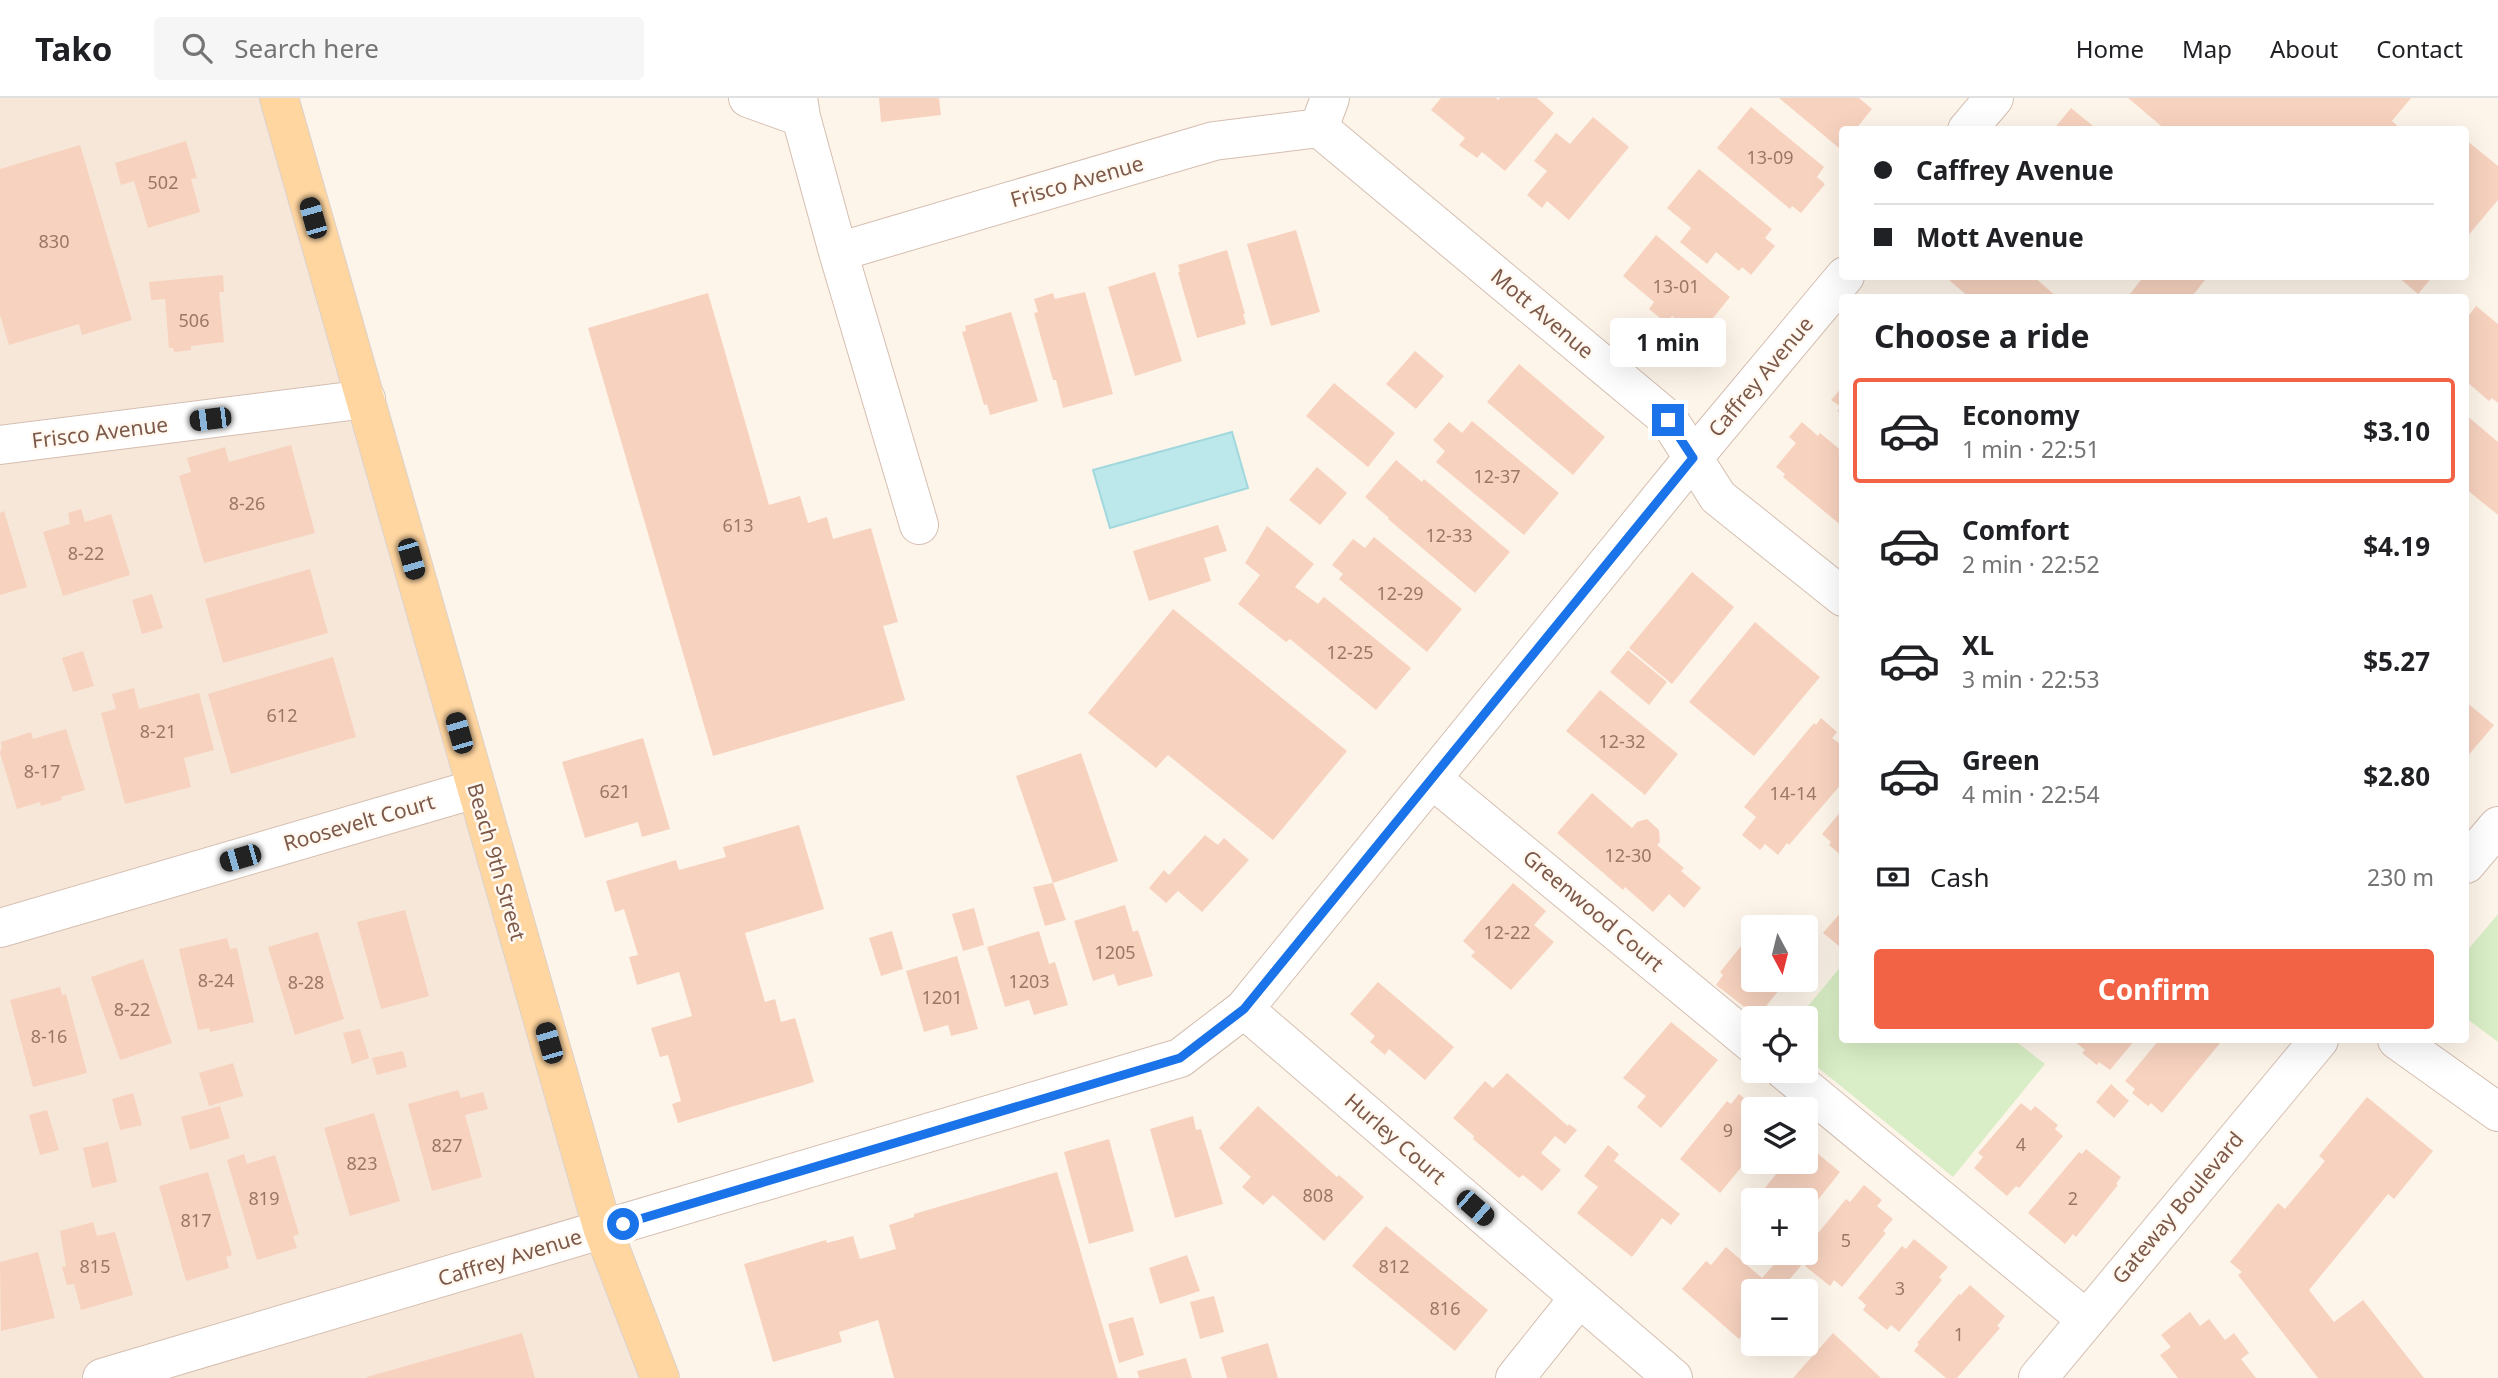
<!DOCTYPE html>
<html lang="en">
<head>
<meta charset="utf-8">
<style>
	body { margin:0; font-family:"Noto Sans",sans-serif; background:#f6f6f6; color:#202124; height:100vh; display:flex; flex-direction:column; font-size:26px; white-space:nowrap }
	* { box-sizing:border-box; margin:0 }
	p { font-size:23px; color:#757577 }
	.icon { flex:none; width:38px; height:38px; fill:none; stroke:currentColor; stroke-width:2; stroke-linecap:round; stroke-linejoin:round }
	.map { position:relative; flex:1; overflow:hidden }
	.panel { position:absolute; left:1839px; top:196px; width:630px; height:749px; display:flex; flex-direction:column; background:#fff; border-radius:7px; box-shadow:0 7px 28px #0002 }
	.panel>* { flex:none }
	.banner { position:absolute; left:1839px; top:28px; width:630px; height:154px; border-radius:7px; box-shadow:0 7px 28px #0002; display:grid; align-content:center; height:154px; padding:0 35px; background:#fff }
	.needle { width:46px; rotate:173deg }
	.tools { position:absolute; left:1741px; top:817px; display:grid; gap:14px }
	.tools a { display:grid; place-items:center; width:77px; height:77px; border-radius:7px; background:#fff; box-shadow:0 7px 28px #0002; font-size:35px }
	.end { position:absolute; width:32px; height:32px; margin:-16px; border:9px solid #1a73e8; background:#fff; box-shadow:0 0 0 4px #fff }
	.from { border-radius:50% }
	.bubble { position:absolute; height:49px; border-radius:7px; background:#fff; box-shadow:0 7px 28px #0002; font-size:23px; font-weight:700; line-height:49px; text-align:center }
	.car { position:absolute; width:21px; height:42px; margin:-21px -10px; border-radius:9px; box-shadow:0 0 5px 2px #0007; background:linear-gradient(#222 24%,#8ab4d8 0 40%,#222 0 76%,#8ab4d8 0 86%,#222 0) }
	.banner b { display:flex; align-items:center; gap:24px; height:66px; font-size:26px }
	.banner b+b { border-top:2px solid #e0e0e0 }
	.banner i { width:18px; height:18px; background:#202124 }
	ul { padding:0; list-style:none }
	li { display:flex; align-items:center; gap:21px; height:105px; margin:0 14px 10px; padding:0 21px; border:4px solid transparent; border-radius:7px }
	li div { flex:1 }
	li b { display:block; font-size:26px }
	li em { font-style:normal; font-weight:700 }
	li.current { border-color:#f26245 }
	li>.icon { width:63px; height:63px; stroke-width:1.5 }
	h2 { padding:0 35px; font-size:32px; line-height:84px }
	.pay { display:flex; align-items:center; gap:18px; height:77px; padding:0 35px; font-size:26px }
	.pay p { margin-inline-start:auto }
	.primary-button { display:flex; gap:14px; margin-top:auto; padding:14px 35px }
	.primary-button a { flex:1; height:80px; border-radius:7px; background:#f26245; color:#fff; font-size:28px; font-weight:700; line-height:80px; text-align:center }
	header { display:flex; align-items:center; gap:42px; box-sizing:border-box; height:98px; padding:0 35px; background:#fff; border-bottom:2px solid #e0e0e0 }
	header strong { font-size:33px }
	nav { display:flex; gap:38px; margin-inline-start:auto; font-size:24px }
	.search { width:490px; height:63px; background:#f6f6f6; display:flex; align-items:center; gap:18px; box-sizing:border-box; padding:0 24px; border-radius:7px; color:#757577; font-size:26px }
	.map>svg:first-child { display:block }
	.residential { fill:#f7e7d8 }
	.green { fill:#d9eec6 }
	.water { fill:#bce7eb; stroke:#a1d8de; stroke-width:2 }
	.building { fill:#f7d2bf }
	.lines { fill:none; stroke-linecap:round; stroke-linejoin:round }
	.minor-casing { stroke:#d5beb0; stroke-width:40 }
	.major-casing { stroke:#dbd1cc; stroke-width:40 }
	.minor { stroke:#fff; stroke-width:38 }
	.major { stroke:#ffd6a0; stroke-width:38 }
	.route { stroke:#1a73e8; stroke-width:9 }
	.labels { text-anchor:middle; stroke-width:5; stroke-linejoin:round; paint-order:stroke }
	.number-label { font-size:18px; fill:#9c7766 }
	.street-label { font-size:21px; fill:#7d5949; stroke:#fff9f2 }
</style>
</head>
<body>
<header>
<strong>Tako</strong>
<div class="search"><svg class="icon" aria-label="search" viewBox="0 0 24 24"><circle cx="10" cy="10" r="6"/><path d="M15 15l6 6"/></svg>Search here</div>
<nav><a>Home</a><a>Map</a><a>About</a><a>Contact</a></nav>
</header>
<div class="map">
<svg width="2498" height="1280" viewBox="0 0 2498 1280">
	<rect width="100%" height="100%" fill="#fef5ea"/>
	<path class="residential" d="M0 0H278L665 1280H0Z"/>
	<path class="green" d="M2498 816V944L2466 920V854Z
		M1843 866V942H2014L2045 966 1953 1079 1806 960V920H1798Z"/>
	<path class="water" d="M1232 334 1248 390 1110 430 1093 372Z"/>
	<path class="building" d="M879 0H939L941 17 881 24Z
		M1441 0H1496L1498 2 1500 0H1537L1554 15 1505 73 1482 54 1477 60 1459 47 1465 40 1431 12Z
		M1779 0H1859L1872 11 1855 32H1843V46L1839 50Z
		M2128 0H2411L2392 23 2402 32H2166Z
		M1751 9 1824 69 1817 79 1825 86 1801 115 1792 108 1790 111 1717 50Z
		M2071 10 2098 32H2053Z
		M1593 19 1629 49 1569 122 1547 103 1542 110 1527 97 1547 73 1534 63 1556 35 1570 46Z
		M2466 42 2498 68V102L2466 140Z
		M186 43 197 80 191 81 200 114 148 130 134 83 121 87 115 65Z
		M80 47 132 222 82 237 79 226 9 247 0 217V71Z
		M1699 71 1772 131 1765 140 1775 148 1751 177 1742 169 1739 173 1716 154 1707 166 1680 144 1691 130 1667 110Z
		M1296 132 1320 214 1271 228 1247 146Z
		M1656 137 1730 199 1697 240 1672 218 1666 225 1649 211 1654 204 1623 178Z
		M1227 152 1245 216H1243L1246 226 1197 240 1178 174H1180L1178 167Z
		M1155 174 1182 263 1135 278 1108 189Z
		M223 177 224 194H219L224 244 191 248V252L174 254 173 250H169L165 201 151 202 149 184Z
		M1951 178H2033L2058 200H1970L1949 182Z
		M2144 178H2208L2191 200H2127Z
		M2397 178H2433L2418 196Z
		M1085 194 1113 296 1063 310 1056 282H1053L1034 215 1038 214 1034 201 1053 195 1055 201Z
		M708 195 769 407 800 398 808 425 827 419 833 441 871 430 898 524 883 528 905 602 713 658 588 230Z
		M2476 208 2498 226V305L2492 300 2489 303 2466 283V221Z
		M1011 214 1038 303 990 317 987 306 984 307 962 234 966 233 965 228Z
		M1415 253 1444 278 1416 311 1386 286Z
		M1519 266 1605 339 1573 377 1487 304Z
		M1334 285 1395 335 1368 369 1306 318Z
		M1843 288V317L1837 313 1841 309 1831 302Z
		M2466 317 2498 344V417L2466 391Z
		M1472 323 1559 395 1524 437 1436 364 1445 353 1433 342 1449 324 1462 335Z
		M1802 324 1818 338 1820 335 1843 354V429L1783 379 1785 376 1776 369 1796 345 1789 339Z
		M291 347 315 435 204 465 179 378 191 374 187 360 225 349 229 364Z
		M1396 362 1422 384 1424 381 1510 454 1475 495 1388 421 1389 420 1365 399Z
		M1317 369 1347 395 1320 427 1289 402Z
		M81 411 85 424 111 416 130 477 63 498 43 434 70 426 68 415Z
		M4 413 27 489 0 497V415Z
		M1218 427 1227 453 1204 460 1211 483 1149 503 1133 453Z
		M1267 428 1314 466 1295 489 1318 506 1324 499 1411 570 1376 612 1290 541 1286 544 1238 506 1260 477 1245 465Z
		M1374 439 1462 511 1427 554 1339 481 1343 476 1332 467 1353 441 1365 450Z
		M310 471 328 535 223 565 205 501Z
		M1692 474 1734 509 1672 586 1629 550Z
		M152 496 163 530 142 536 132 502Z
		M1173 511 1347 653 1273 742 1168 657 1156 670 1088 615Z
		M1755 524 1820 579 1754 658 1689 604Z
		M1628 552 1667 584 1649 607 1610 574Z
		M83 553 94 588 73 594 62 560Z
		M333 559 356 639 231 676 208 596Z
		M134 590 139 611 199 595 214 652 184 660 191 689 125 706 101 615 116 611 112 596Z
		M1600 592 1678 656 1645 697 1566 633Z
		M2466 604 2494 627 2466 660Z
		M1821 620 1837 634 1832 640 1843 648V684L1789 747 1787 745 1778 757 1765 746 1760 752 1742 737 1756 719 1744 709 1814 625 1816 627Z
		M66 631 85 692 61 699 62 702 41 708 40 704 17 711 0 655 2 649 1 644 31 634 33 641Z
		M643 640 670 731 642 739 638 724 585 740 562 664Z
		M1081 655 1118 763 1053 785 1016 678Z
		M1592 695 1632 730 1637 724 1647 721 1659 732 1660 744 1657 747 1684 770 1681 773 1701 790 1684 810 1669 796 1653 814 1625 789 1623 792 1557 735Z
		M1843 711V759L1829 747 1831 744 1822 736Z
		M799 727 824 811 745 835 765 904 775 901 781 924 795 920 814 984 678 1025 672 1006 681 1003 668 957 660 959 651 930 692 918 679 874 637 887 629 859 638 857 624 811 615 814 606 783 676 762 679 772 726 759 723 749Z
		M1205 737 1218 747 1224 740 1249 762 1202 814 1178 793 1166 805 1149 790 1164 772 1169 777Z
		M1053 785 1066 822 1045 828 1033 789Z
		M1513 785 1546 813 1534 827 1554 844 1511 892 1471 858 1475 854 1463 843Z
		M1125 807 1133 834 1138 832 1153 878 1118 888 1114 876 1093 883 1074 823Z
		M974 810 984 847 963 853 952 816Z
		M405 812 429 898 381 911 357 824Z
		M1843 812V844L1839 848 1823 835Z
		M1754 832V882H1787L1763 912 1760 911 1755 917 1716 887 1723 877 1720 874Z
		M892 833 903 871 881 878 869 840Z
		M1039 833 1049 866 1055 864 1068 907 1034 917 1029 902 1005 909 987 849Z
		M318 834 344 921 295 937 268 849Z
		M227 840 230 851 237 850 254 924 210 934 209 930 198 932 179 851Z
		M957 858 978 931 951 938 948 927 924 934 906 873Z
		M143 861 172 945 120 962 91 879Z
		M1378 884 1454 949 1425 982 1389 951 1385 957 1370 944 1375 938 1350 916Z
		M60 889 62 897 66 896 87 975 33 989 10 902Z
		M1671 924 1718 962 1661 1030 1637 1009 1646 998 1623 980Z
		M360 931 369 960 352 966 343 935Z
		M2073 942H2135L2110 972 2099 964 2097 967 2082 955 2085 952Z
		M2159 942H2218L2221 944 2162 1015 2151 1005 2148 1008 2132 995 2135 991 2125 983Z
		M403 953 407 969 377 977 372 960Z
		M233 965 243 998 209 1008 199 975Z
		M1507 975 1568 1028 1569 1026 1577 1032 1565 1046 1555 1038 1541 1055 1561 1072 1542 1093 1523 1077 1519 1080 1473 1041 1474 1038 1453 1020 1485 983 1493 990Z
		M2111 986 2129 1003 2114 1020 2096 1004Z
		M458 992 461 1000 483 994 488 1011 465 1017 482 1079 432 1093 408 1006Z
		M133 995 142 1027 120 1032 112 1001Z
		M1739 996 1758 1012H1754V1054L1720 1095 1680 1061 1727 1003 1731 1006Z
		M2367 999 2433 1053 2394 1101 2388 1096 2309 1192 2334 1224 2363 1202 2424 1280H2318L2238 1177 2242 1174 2230 1164 2278 1105 2285 1111 2325 1063 2319 1058Z
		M2021 1005 2031 1013 2035 1008 2058 1027 2055 1031 2063 1038 2019 1090 2016 1088 2007 1098 1974 1070 1983 1059 1978 1055Z
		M220 1008 230 1040 190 1052 181 1019Z
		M1258 1008 1337 1079 1339 1077 1364 1099 1324 1143 1273 1097 1263 1107 1242 1089 1251 1079 1219 1050Z
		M47 1012 59 1052 40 1057 29 1017Z
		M374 1015 400 1103 350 1118 324 1030Z
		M1193 1018 1196 1032 1201 1031 1223 1106 1175 1120 1150 1031Z
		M1109 1041 1134 1133 1089 1146 1064 1054Z
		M108 1044 117 1084 92 1090 83 1050Z
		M1806 1046 1840 1074 1806 1117V1102H1755L1786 1064H1806Z
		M1608 1047 1619 1056 1614 1063 1680 1116 1671 1127 1662 1120 1632 1159 1577 1115 1598 1089 1584 1078Z
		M2086 1051 2121 1079 2116 1086 2118 1087 2076 1139 2073 1136 2065 1146 2028 1115 2079 1054 2082 1056Z
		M244 1056 247 1066 275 1057 299 1136 293 1138 297 1150 257 1162 227 1062Z
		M208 1074 232 1157 226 1159 229 1170 186 1183 159 1088Z
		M1057 1074 1118 1280H894L878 1222 839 1234 842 1244 773 1264 744 1166 826 1142 827 1145 853 1138 860 1161 896 1151 889 1127 914 1119V1116Z
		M1864 1087 1882 1102 1877 1108 1893 1121 1883 1133 1886 1135 1842 1189 1834 1182 1830 1188 1805 1168 1810 1162 1802 1155H1806V1150L1846 1101 1850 1104Z
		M93 1124 97 1138 115 1134 133 1197 81 1212 74 1186 67 1187 62 1169 66 1168 60 1133Z
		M1386 1128 1488 1212 1455 1253 1352 1168Z
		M1914 1141 1948 1169 1939 1179 1942 1182 1899 1234 1891 1227 1887 1232 1863 1212 1866 1207 1858 1200 1902 1148 1906 1151Z
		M1726 1149 1762 1180 1784 1155H1793L1804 1164 1779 1194H1754V1224L1739 1241 1682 1191 1706 1163 1711 1167Z
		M38 1154 55 1220 1 1233 0 1164Z
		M1187 1157 1200 1193 1160 1206 1149 1170Z
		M1970 1187 2005 1218 1997 1228 2000 1230 1957 1280H1946L1914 1253 1919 1246 1917 1245 1959 1196 1961 1197Z
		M1214 1198 1224 1234 1200 1241 1190 1204Z
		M2190 1214 2200 1228 2209 1221 2225 1242 2234 1235 2249 1255 2241 1261 2256 1280H2178L2160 1257 2171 1249 2161 1237Z
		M1133 1219 1144 1257 1119 1265 1108 1226Z
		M522 1235 535 1280H367V1279Z
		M1833 1235 1881 1280H1793Z
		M1268 1245 1278 1280H1227L1221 1259Z
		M1186 1260 1192 1280H1139L1137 1273Z"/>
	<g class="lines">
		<defs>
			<path id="minor" d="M748 0 801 19
				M798 0 801 19 838 154 919 427
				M1319 30 1669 322 1718 399 1843 499
				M1319 30 1330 0
				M1967 32 1994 0
				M838 154 1214 43 1319 30
				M0 347 366 301
				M1432 681 1754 947
				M2466 766 2498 728
				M0 830 475 691
				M1244 911 1673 1280
				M2397 942 2498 1014
				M1785 973 2086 1221
				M102 1280 1180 960 1244 911 1693 360 1845 178
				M1515 1280 1579 1200
				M2038 1280 2319 942"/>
			<path id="major" d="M279 0 603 1132 660 1280"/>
		</defs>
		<use href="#minor" class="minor-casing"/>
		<use href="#major" class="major-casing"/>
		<use href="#minor" class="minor"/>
		<use href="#major" class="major"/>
	</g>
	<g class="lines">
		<path class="route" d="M623 1126 1180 960 1244 911 1693 360 1668 322"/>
	</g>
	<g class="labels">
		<g class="number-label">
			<text x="1770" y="66">13-09</text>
			<text x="163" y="91">502</text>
			<text x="54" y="150">830</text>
			<text x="1676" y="195">13-01</text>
			<text x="194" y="229">506</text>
			<text x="1497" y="385">12-37</text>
			<text x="247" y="412">8-26</text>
			<text x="738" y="434">613</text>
			<text x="1449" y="444">12-33</text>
			<text x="86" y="462">8-22</text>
			<text x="1400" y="502">12-29</text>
			<text x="1350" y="561">12-25</text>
			<text x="282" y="624">612</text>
			<text x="158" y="640">8-21</text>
			<text x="1622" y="650">12-32</text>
			<text x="42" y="680">8-17</text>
			<text x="615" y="700">621</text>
			<text x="1793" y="702">14-14</text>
			<text x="1628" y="764">12-30</text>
			<text x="1507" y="841">12-22</text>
			<text x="1115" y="861">1205</text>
			<text x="216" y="889">8-24</text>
			<text x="1029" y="890">1203</text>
			<text x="306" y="891">8-28</text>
			<text x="942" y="906">1201</text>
			<text x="132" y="918">8-22</text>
			<text x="49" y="945">8-16</text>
			<text x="1728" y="1039">9</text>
			<text x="2021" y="1053">4</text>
			<text x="447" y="1054">827</text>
			<text x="362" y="1072">823</text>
			<text x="1318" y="1104">808</text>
			<text x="264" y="1107">819</text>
			<text x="2073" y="1107">2</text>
			<text x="196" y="1129">817</text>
			<text x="1846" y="1149">5</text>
			<text x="95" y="1175">815</text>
			<text x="1394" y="1175">812</text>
			<text x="1900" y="1197">3</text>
			<text x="1445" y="1217">816</text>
			<text x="1959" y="1243">1</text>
		</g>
		<g class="street-label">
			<text transform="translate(1077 84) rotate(-16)" y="7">Frisco Avenue</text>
			<text transform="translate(1542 216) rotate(40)" y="7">Mott Avenue</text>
			<text transform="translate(1761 279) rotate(-50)" y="7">Caffrey Avenue</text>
			<text transform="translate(100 335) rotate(-7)" y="7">Frisco Avenue</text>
			<text transform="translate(359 725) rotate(-16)" y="7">Roosevelt Court</text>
			<text transform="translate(496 764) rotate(74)" y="7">Beach 9th Street</text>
			<text transform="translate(1593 813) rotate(40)" y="7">Greenwood Court</text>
			<text transform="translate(1395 1041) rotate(41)" y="7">Hurley Court</text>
			<text transform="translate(2178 1110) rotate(-50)" y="7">Gateway Boulevard</text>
			<text transform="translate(510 1160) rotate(-17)" y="7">Caffrey Avenue</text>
		</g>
	</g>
</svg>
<div class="tools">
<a><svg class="needle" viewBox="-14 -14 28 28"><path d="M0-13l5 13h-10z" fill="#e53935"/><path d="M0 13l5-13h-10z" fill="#757577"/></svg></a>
<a><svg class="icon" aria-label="locate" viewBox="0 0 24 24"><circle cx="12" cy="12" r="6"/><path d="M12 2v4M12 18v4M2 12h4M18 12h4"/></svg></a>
<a><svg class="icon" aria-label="layers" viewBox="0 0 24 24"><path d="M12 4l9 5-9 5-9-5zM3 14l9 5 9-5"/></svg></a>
<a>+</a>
<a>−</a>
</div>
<i class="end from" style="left:623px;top:1126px"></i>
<i class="end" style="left:1668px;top:322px"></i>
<div class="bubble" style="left:1610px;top:220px;width:116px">1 min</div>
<i class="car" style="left:313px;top:120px;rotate:344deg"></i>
<i class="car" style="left:210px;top:321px;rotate:263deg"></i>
<i class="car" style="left:411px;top:461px;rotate:164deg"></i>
<i class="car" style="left:459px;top:635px;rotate:344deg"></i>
<i class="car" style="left:240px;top:760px;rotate:254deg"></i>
<i class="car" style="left:549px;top:945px;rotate:344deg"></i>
<i class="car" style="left:1475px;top:1110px;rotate:131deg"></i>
<div class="banner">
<b><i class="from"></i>Caffrey Avenue</b>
<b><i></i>Mott Avenue</b>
</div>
<section class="panel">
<h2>Choose a ride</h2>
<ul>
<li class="current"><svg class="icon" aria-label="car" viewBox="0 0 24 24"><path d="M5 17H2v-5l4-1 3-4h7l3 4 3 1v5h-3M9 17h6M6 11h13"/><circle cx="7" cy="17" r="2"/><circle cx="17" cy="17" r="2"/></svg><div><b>Economy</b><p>1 min · 22:51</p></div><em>$3.10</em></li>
<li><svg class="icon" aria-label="car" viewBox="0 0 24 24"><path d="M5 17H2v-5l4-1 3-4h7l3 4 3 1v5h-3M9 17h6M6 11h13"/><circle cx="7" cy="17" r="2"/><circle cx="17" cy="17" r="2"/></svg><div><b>Comfort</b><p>2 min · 22:52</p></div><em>$4.19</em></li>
<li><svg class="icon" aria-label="car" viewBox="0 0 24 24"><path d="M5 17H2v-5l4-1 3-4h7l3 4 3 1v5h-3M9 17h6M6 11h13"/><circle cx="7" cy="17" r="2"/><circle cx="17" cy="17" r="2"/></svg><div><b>XL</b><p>3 min · 22:53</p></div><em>$5.27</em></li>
<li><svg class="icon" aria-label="car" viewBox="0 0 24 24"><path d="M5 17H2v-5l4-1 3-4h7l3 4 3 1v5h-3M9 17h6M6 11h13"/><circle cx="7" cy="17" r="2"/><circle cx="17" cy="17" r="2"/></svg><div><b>Green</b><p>4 min · 22:54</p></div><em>$2.80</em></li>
</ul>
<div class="pay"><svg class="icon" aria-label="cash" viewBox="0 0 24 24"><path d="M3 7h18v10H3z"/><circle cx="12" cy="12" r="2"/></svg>Cash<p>230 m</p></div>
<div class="primary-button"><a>Confirm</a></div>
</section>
</div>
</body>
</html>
